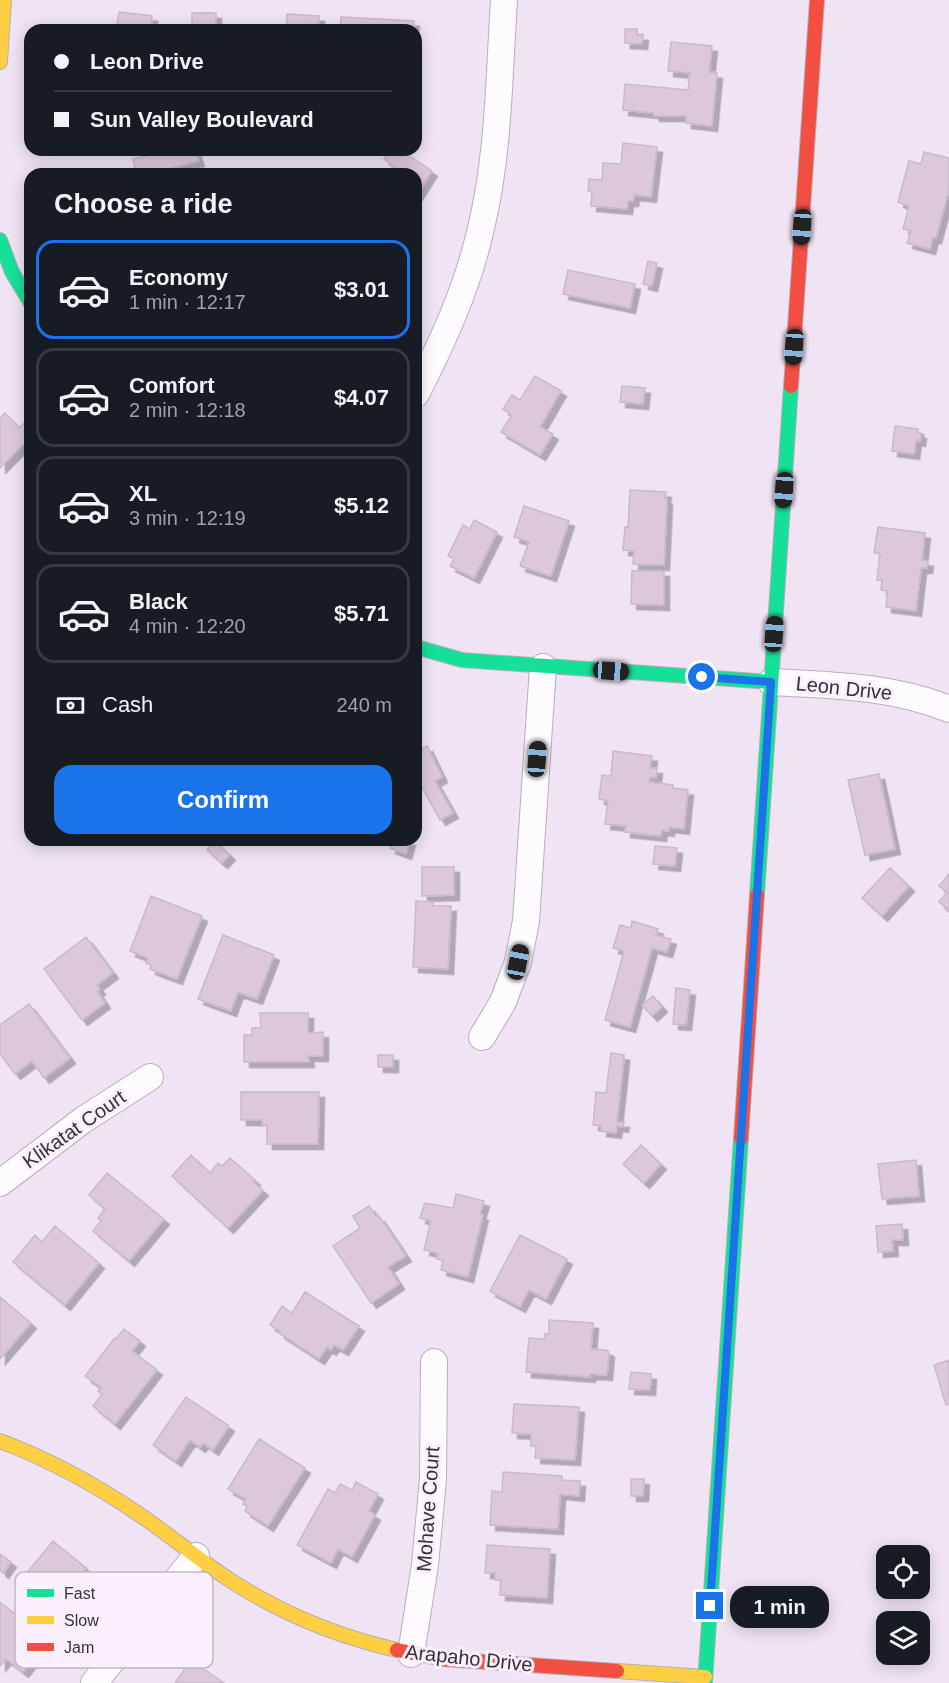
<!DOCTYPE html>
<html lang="en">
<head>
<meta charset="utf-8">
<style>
	body { margin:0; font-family:Helvetica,sans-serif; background:#20242c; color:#f1f3f6; height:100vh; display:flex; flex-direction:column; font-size:22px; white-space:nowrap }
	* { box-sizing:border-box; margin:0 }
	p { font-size:20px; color:#9ea1a6 }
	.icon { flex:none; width:33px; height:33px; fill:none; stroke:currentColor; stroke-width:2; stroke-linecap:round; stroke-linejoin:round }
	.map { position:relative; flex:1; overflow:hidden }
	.details { position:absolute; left:24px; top:168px; width:398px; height:678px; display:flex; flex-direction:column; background:#171b24; border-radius:18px; box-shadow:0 3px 15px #0003 }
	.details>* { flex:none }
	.guide { position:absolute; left:24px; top:24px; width:398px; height:132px; border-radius:18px; box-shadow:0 3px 15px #0003; display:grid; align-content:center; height:132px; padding:0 30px; background:#171b24 }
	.tools { position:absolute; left:876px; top:1545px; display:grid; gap:12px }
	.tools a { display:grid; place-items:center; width:54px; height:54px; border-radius:12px; background:#171b24; box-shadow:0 3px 15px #0003; font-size:30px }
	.end { position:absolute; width:27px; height:27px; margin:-14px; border:8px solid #1a73e8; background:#fff; box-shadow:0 0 0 3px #fff }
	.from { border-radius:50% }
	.bubble { position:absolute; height:42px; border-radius:18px; background:#171b24; box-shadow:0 3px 15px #0003; font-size:20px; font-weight:700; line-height:42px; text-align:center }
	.car { position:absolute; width:18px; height:36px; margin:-18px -9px; border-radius:8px; box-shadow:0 0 4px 2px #0007; background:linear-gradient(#222 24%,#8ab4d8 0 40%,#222 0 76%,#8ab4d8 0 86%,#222 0) }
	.guide b { display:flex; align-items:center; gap:21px; height:57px; font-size:22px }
	.guide b+b { border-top:2px solid #363941 }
	.guide i { width:15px; height:15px; background:#f1f3f6 }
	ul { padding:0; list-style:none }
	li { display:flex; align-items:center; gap:18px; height:99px; margin:0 12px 9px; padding:0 18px; border:3px solid #363941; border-radius:18px }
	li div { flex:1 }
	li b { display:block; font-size:22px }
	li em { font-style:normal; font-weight:700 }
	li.current { border-color:#1a73e8 }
	li>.icon { width:54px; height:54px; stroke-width:1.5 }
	h2 { padding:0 30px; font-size:27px; line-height:72px }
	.pay { display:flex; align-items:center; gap:15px; height:66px; padding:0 30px; font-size:22px }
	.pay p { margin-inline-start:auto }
	.primary-button { display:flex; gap:12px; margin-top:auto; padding:12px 30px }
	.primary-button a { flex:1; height:69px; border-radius:18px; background:#1a73e8; color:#fff; font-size:24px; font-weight:700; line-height:69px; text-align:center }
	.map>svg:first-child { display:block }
	.building { fill:#ddc8db; stroke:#c6bbc6; stroke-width:1.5; filter:url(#shadow) }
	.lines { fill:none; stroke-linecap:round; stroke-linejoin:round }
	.street-casing { stroke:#b7aeba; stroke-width:28 }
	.fast-casing { stroke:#b7aeba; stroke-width:16 }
	.slow-casing { stroke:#b7aeba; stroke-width:16 }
	.jam-casing { stroke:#b7aeba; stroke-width:16 }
	.street { stroke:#fdfbfd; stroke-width:26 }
	.fast { stroke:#16e098; stroke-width:14 }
	.slow { stroke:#ffcf43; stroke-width:14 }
	.jam { stroke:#f24e42; stroke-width:14 }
	.route { stroke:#1a73e8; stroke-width:8 }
	.labels { text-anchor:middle; stroke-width:6; stroke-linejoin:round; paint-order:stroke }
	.street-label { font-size:20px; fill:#372f3a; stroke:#f9f0fb }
	.key { fill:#f9f0fb; stroke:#bfb6c1; stroke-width:1.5 }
	.key-label { font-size:16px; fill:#372f3a }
</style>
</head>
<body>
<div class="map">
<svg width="949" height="1683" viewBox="0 0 949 1683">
	<defs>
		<filter id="shadow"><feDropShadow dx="5.5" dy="5.5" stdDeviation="0" flood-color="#0004"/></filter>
	</defs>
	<rect width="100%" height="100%" fill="#f0e4f4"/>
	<path class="building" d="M119 12 152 16 151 30H116Z
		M192 13H216V30H192Z
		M287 14 319 16 318 30H286Z
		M341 17 414 21 413 30H340Z
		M625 29H637V35H643L642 44 625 43Z
		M671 42 712 46 709 72 717 73 712 126 686 123V116H654V113L623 110 625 84 688 90 690 73 668 71Z
		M623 143 657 147 651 197 634 195 633 201H628L627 209 591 206 592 191H588L589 179 602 180 603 163 621 164Z
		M156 150H195L199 161 160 171 161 174H112L135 168 133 159 157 153Z
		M390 150H395L403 155 405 153 432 171 416 196V174H391L395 167 384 159Z
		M924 152 949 158V190L936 238 933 237 930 249 907 243 911 231 903 229 909 206 898 202 909 161 921 164Z
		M648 261 657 263 652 286 643 284Z
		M568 270 635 284 630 308 563 294Z
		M535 376 561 391 540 427 553 434 540 455 501 432 512 415 503 409 512 395 520 400Z
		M622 386 645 388 643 404 620 402Z
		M5 413 19 428 26 421 30 426V438L0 468V418Z
		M895 426 918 429V433H921L920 441 916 440 914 454 892 451Z
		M630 490 666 492 665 498 667 499 664 565 633 564 634 551 623 550 625 527H628Z
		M524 506 569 521 551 576 520 566 529 542 514 537Z
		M474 520 497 532 474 578 450 566 454 559 448 556 463 525 470 529Z
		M878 527 925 533 922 560 928 561 927 568H921L916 611 886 607 888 591 881 590 882 580H877L880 554 874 553Z
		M632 571H664V605L631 604Z
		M416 746 419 751 427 746 442 777 435 781 453 813 440 820 416 776Z
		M613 751 652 756 650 768H657L656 778 650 777 649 782 673 785V788L688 790 684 829 669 827V831L662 830 661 836 625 832 626 826 605 824 608 801 599 799 602 775 611 776Z
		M879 774 895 849 865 855 848 780Z
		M393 840H410L406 854 390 848Z
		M215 841 230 855 222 863 207 850Z
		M655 846 677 848 675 866 653 864Z
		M422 867H454V895L422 896Z
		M890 868 909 886 882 916 862 898Z
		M949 874V912L946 910 947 908 939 902 947 892 939 886Z
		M151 896 202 916 177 979 150 969 151 965 146 963 148 958 130 951Z
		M416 901 433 902V906H451L448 969 413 967Z
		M632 921 658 929 656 935 671 939 667 952 652 948 630 1027 605 1020 624 951 613 948 620 925 631 928Z
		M223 935 274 955 257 999 238 992 231 1011 198 999Z
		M86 937 113 973 97 985 100 989 97 991 105 1003 82 1020 44 969Z
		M676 988 690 990 686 1025 673 1024Z
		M653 996 662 1007 652 1016 642 1005Z
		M29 1004 70 1058 44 1078 32 1061 15 1074 0 1054V1025Z
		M260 1013H308V1033L323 1032V1056H308L309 1062H244V1035H252V1028H261Z
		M611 1053 624 1055V1058L617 1122H624L623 1127 617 1126 616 1133 601 1131 602 1126 593 1125 596 1092 606 1093Z
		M378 1055H393V1067H378Z
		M241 1092H319L318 1144H267V1125H262V1120H241Z
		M641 1145 661 1164 644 1183 623 1164Z
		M191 1155 210 1173 218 1163 222 1166 230 1158 255 1180 253 1182 263 1190 228 1228 172 1176Z
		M916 1160 919 1196 882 1199 878 1164Z
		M107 1173 164 1219 129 1261 93 1231 101 1221 98 1218 105 1209 89 1195Z
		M456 1194 484 1201 480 1214 483 1215 468 1277 441 1270 443 1260 437 1259 438 1253 424 1250 431 1221 420 1218 425 1203 453 1208Z
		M369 1206 377 1217 379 1216 406 1256 388 1267 399 1284 371 1303 333 1246 360 1228 353 1216Z
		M902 1224 903 1240H892L893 1251 878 1252 876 1226Z
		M55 1226 99 1263 65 1305 13 1262 35 1235 42 1242Z
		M520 1235 567 1259 546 1299 529 1290 520 1307 490 1291Z
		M305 1292 359 1326 343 1350 334 1345 331 1350 327 1347 319 1359 279 1333 280 1331 270 1325 282 1306 292 1313Z
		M0 1297 31 1323 0 1359Z
		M549 1320 593 1323 591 1349 606 1350 609 1352 607 1375 590 1374V1377L526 1372 529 1338 544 1339 545 1334H549Z
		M124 1329 140 1341 132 1351 157 1370 115 1424 93 1406 102 1394 98 1391 101 1387 85 1376 115 1338 116 1339Z
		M949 1360V1404L946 1405 934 1365Z
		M631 1372 651 1374 650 1390 629 1389Z
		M186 1397 229 1426 213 1450 203 1443 200 1447 190 1440 176 1461 153 1445Z
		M514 1404 579 1407 575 1460 535 1458 536 1446H531V1434L512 1433Z
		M259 1439 305 1468 268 1526 245 1511 247 1506 243 1504 246 1499 228 1489Z
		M503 1472 562 1476V1480L580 1481 579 1496 560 1494 558 1529 490 1525 492 1491 502 1492Z
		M631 1479H644L643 1496H631Z
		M356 1482 378 1494 369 1511 375 1515 352 1557 338 1549 331 1563 297 1545 328 1489 335 1493 340 1484 352 1490Z
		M53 1541 86 1568 77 1580 89 1590 68 1616 22 1579Z
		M487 1545 550 1549 547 1598 500 1595 501 1580H495V1573H485Z
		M0 1554 11 1562 3 1573 0 1570Z
		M0 1602 48 1640 23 1672 6 1659 0 1666Z
		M191 1660 224 1683H175Z"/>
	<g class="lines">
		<defs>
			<path id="street" d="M416 394C443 341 468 287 481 228 499 154 499 76 504 0
				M771 682C831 685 892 686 949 709
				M482 1037 503 1002 518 962 526 921 543 667
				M0 1183 83 1120 150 1077
				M411 1654 425 1565 433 1479 434 1362
				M94 1683 196 1556"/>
			<path id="fast" d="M0 240 12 272 30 302
				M416 647 462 660 771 682
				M757 895 791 386
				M705 1683 741 1138"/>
			<path id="slow" d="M0 62 4 0
				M0 1441C48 1459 94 1484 137 1513 170 1535 200 1561 233 1582 283 1614 340 1637 397 1650
				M617 1671 705 1677"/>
			<path id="jam" d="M791 386 817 0
				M741 1138 757 895
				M397 1650 443 1659 617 1671"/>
		</defs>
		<use href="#street" class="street-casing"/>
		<use href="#fast" class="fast-casing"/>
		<use href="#slow" class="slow-casing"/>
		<use href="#jam" class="jam-casing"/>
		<use href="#street" class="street"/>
		<use href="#fast" class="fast"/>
		<use href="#slow" class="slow"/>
		<use href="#jam" class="jam"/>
	</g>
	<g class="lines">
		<path class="route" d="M702 677 771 682 710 1606"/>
	</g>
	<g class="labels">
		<g class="street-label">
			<text transform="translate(844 688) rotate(6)" y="7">Leon Drive</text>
			<text transform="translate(74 1129) rotate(-35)" y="7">Klikatat Court</text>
			<text transform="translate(428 1509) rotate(-86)" y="7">Mohave Court</text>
			<text transform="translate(469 1658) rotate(6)" y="7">Arapaho Drive</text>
		</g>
	</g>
	<rect x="15" y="1572" width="198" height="96" rx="9" class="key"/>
	<rect x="27" y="1589" width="27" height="8" fill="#16e098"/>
	<rect x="27" y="1616" width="27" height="8" fill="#ffcf43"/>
	<rect x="27" y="1643" width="27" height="8" fill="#f24e42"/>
	<g class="key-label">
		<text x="64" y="1599">Fast</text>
		<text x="64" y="1626">Slow</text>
		<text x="64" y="1653">Jam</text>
	</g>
</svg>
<div class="tools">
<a><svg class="icon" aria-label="locate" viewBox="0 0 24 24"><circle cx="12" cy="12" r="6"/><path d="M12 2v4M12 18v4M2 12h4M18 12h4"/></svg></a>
<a><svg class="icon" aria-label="layers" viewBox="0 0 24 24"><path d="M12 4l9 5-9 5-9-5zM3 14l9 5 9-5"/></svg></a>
</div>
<i class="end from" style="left:702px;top:677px"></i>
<i class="end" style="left:710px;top:1606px"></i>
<div class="bubble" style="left:730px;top:1586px;width:99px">1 min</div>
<i class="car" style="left:802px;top:227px;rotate:184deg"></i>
<i class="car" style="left:794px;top:347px;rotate:184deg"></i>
<i class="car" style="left:784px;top:490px;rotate:184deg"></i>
<i class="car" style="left:774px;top:634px;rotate:4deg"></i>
<i class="car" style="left:611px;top:671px;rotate:94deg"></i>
<i class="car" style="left:537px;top:759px;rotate:4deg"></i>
<i class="car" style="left:518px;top:962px;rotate:11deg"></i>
<div class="guide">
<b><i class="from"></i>Leon Drive</b>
<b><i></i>Sun Valley Boulevard</b>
</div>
<section class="details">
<h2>Choose a ride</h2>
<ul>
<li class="current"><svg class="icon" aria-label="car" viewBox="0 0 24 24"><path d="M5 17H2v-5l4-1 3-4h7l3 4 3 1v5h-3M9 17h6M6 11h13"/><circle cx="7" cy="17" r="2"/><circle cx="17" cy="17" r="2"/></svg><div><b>Economy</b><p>1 min · 12:17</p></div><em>$3.01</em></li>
<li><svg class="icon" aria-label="car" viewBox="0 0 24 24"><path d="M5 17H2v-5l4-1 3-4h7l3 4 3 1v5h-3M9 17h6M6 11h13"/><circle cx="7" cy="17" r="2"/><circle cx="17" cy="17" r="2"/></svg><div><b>Comfort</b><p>2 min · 12:18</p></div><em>$4.07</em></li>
<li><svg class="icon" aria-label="car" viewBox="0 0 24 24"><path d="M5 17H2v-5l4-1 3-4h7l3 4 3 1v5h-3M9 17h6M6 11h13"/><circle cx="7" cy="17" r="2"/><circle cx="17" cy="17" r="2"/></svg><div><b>XL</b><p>3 min · 12:19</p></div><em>$5.12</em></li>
<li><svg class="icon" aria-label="car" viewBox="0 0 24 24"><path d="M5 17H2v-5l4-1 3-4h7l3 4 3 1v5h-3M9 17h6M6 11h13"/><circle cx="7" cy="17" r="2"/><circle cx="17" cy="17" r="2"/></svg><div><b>Black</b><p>4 min · 12:20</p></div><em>$5.71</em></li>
</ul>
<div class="pay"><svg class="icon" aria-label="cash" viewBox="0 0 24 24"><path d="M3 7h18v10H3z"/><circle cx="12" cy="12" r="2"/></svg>Cash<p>240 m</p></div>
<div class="primary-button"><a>Confirm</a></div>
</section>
</div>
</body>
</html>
